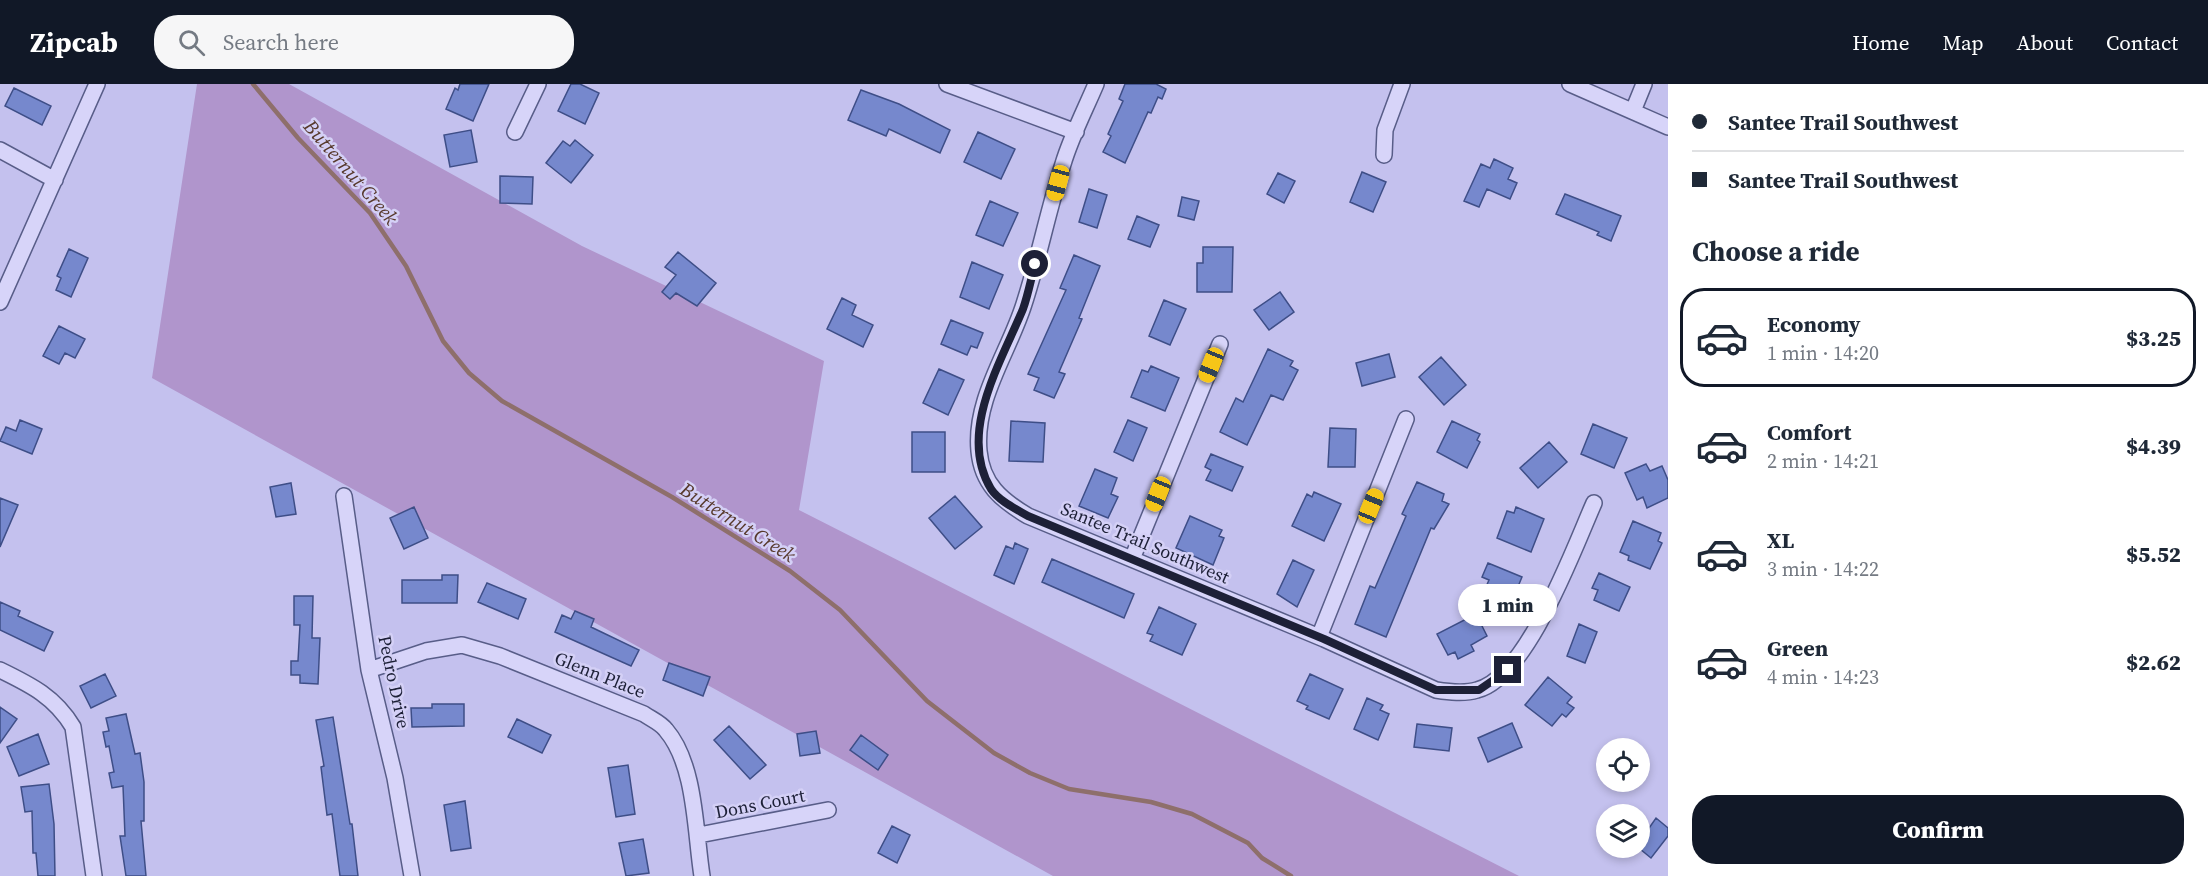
<!DOCTYPE html>
<html lang="en">
<head>
<meta charset="utf-8">
<style>
	body { margin:0; font-family:"Source Serif 4",serif; background:#f6f6f7; color:#1f2937; height:100vh; display:flex; flex-direction:column; font-size:22px; white-space:nowrap }
	* { box-sizing:border-box; margin:0 }
	p { font-size:20px; color:#747a83 }
	.icon { flex:none; width:33px; height:33px; fill:none; stroke:currentColor; stroke-width:2; stroke-linecap:round; stroke-linejoin:round }
	.map { position:relative; flex:1; overflow:hidden }
	.side { display:flex; flex-direction:column; background:#fff; width:540px }
	.side>* { flex:none }
	.banner { display:grid; align-content:center; height:132px; padding:0 24px; background:#fff }
	.fabs { position:absolute; left:1596px; top:654px; display:grid; gap:12px }
	.fabs a { display:grid; place-items:center; width:54px; height:54px; border-radius:50%; background:#fff; box-shadow:0 3px 9px #0003; font-size:30px }
	.end { position:absolute; width:27px; height:27px; margin:-14px; border:8px solid #1d2037; background:#fff; box-shadow:0 0 0 3px #fff }
	.from { border-radius:50% }
	.bubble { position:absolute; height:42px; border-radius:21px; background:#fff; box-shadow:0 3px 9px #0003; font-size:20px; font-weight:800; line-height:42px; text-align:center }
	.car { position:absolute; width:18px; height:36px; margin:-18px -9px; border-radius:8px; box-shadow:0 0 4px 2px #0007; background:linear-gradient(#f5c518 24%,#345 0 40%,#f5c518 0 76%,#345 0 86%,#f5c518 0) }
	.banner b { display:flex; align-items:center; gap:21px; height:57px; font-size:22px }
	.banner b+b { border-top:2px solid #e0e1e3 }
	.banner i { width:15px; height:15px; background:#1f2937 }
	ul { padding:0; list-style:none }
	li { display:flex; align-items:center; gap:18px; height:99px; margin:0 12px 9px; padding:0 12px; border:3px solid transparent; border-radius:24px }
	li div { flex:1 }
	li b { display:block; font-size:22px }
	li em { font-style:normal; font-weight:800 }
	li.on { border-color:#111827 }
	li>.icon { width:54px; height:54px; stroke-width:1.5 }
	h2 { padding:0 24px; font-size:27px; line-height:72px }
	.button { display:flex; gap:12px; margin-top:auto; padding:12px 24px }
	.button a { flex:1; height:69px; border-radius:24px; background:#111827; color:#fff; font-size:24px; font-weight:800; line-height:69px; text-align:center }
	header { display:flex; align-items:center; gap:36px; box-sizing:border-box; height:84px; padding:0 30px; background:#111827; color:#fff }
	header strong { font-size:28px }
	nav { display:flex; gap:33px; margin-inline-start:auto; font-size:21px }
	.search { width:420px; height:54px; background:#f6f6f7; display:flex; align-items:center; gap:15px; box-sizing:border-box; padding:0 21px; border-radius:24px; color:#747a83; font-size:22px }
	main { display:flex; flex:1; min-height:0 }
	.map>svg:first-child { display:block }
	.green { fill:#b095cc }
	.lines { fill:none; stroke-linecap:round; stroke-linejoin:round }
	.stream { stroke:#8e6f6b; stroke-width:4.5 }
	.building { fill:#7688cd; stroke:#3e4e87; stroke-width:1.5 }
	.minor-casing { stroke:#585d88; stroke-width:18 }
	.minor { stroke:#d7d4f9; stroke-width:15 }
	.route { stroke:#1d2037; stroke-width:8 }
	.labels { text-anchor:middle; stroke-width:5; stroke-linejoin:round; paint-order:stroke }
	.street-label { font-size:18px; fill:#1d2037; stroke:#d4d0f6 }
	.water-label { font-size:20px; font-style:italic; fill:#57392c; stroke:#d4d0f6 }
</style>
</head>
<body>
<header>
<strong>Zipcab</strong>
<div class="search"><svg class="icon" aria-label="search" viewBox="0 0 24 24"><circle cx="10" cy="10" r="6"/><path d="M15 15l6 6"/></svg>Search here</div>
<nav><a>Home</a><a>Map</a><a>About</a><a>Contact</a></nav>
</header>
<main>
<div class="map">
<svg width="1668" height="792" viewBox="0 0 1668 792">
	<rect width="100%" height="100%" fill="#c4c1ee"/>
	<path class="green" d="M197 0H289L582 162 824 277 799 426 1519 792H1053L152 294Z"/>
	<g class="lines">
		<path class="stream" d="M253 0 298 54 370 129 406 182 443 257 469 289 502 317 672 413 790 487 840 526 927 617 994 669 1030 689 1069 705 1151 718 1192 730 1248 759 1262 774 1291 792"/>
	</g>
	<path class="building" d="M460 0H489L473 37 446 25 455 4 458 6Z
		M571 0H580L599 9 585 40 558 27Z
		M1125 0H1156L1166 5 1162 15 1158 13 1151 29 1148 28 1125 79 1103 68 1111 52 1108 50 1123 17 1119 15Z
		M14 4 51 22 42 41 5 22Z
		M861 6 899 20 950 46 940 69 889 45 886 52 848 36Z
		M471 46 477 78 450 83 444 51Z
		M978 48 1015 65 1001 95 964 78Z
		M575 56 593 71 571 99 546 79 563 57 570 62Z
		M1494 75 1513 84 1508 95 1517 99 1510 115 1487 105 1479 123 1464 117 1481 80 1490 84Z
		M1362 88 1386 98 1373 128 1350 118Z
		M1278 89 1295 97 1284 119 1267 110Z
		M500 92 533 93 532 120 500 119Z
		M1089 105 1107 111 1097 144 1079 138Z
		M1565 110 1621 132 1611 157 1597 151 1599 148 1556 130Z
		M1182 113 1199 117 1194 136 1178 132Z
		M990 117 1018 129 1003 162 976 151Z
		M1137 132 1159 141 1150 163 1128 155Z
		M1203 163H1233L1232 208H1197V179H1203Z
		M69 165 88 174 71 213 56 206 61 194 57 192Z
		M678 168 716 199 697 222 676 209 670 215 662 208 676 191 665 183Z
		M1074 171 1100 182 1079 234 1082 235 1059 288 1065 290 1054 314 1034 306 1039 294 1028 290 1066 206 1060 204Z
		M972 178 1003 191 989 225 960 213Z
		M1280 208 1294 228 1269 246 1254 226Z
		M842 214 856 221 852 231 873 241 863 263 827 245Z
		M1164 216 1186 225 1170 261 1149 252Z
		M951 236 983 249 977 264 971 262 967 271 941 260Z
		M59 242 85 255 75 274 65 269 59 280 43 272Z
		M1268 265 1293 277 1290 282 1298 286 1283 316 1271 311 1247 361 1220 348 1236 314 1243 318Z
		M1389 270 1395 293 1362 302 1356 279Z
		M1441 273 1466 301 1444 321 1419 293Z
		M1151 282 1179 294 1165 327 1131 313 1142 286 1148 288Z
		M939 285 964 296 948 331 923 319Z
		M20 336 42 345 32 370 0 357 6 343 16 347Z
		M1128 336 1147 344 1133 377 1114 368Z
		M1011 337 1045 339 1043 378 1009 377Z
		M1452 337 1480 350 1477 356 1480 358 1467 384 1437 368Z
		M1593 340 1627 354 1614 384 1581 370Z
		M1330 344 1356 345 1355 383H1328Z
		M912 348H945V388H912Z
		M1549 358 1567 378 1538 404 1520 384Z
		M1211 370 1243 383 1232 407 1206 396 1211 386 1205 383Z
		M1646 380 1650 387 1662 382 1668 396V414L1647 424 1643 413 1637 416 1625 389Z
		M1095 385 1117 394 1111 410 1118 413 1108 434 1079 422Z
		M1417 398 1444 410 1442 417 1449 420 1434 445 1431 444 1386 553 1355 540 1370 502 1375 504 1406 432 1402 430Z
		M291 399 296 430 276 433 270 403Z
		M1314 408 1341 420 1324 457 1292 442 1307 410 1312 413Z
		M955 412 982 443 955 465 929 434Z
		M0 414 18 421 0 463Z
		M414 423 428 454 404 465 390 434Z
		M1516 423 1544 435 1531 468 1497 454 1507 427 1514 429Z
		M1190 432 1222 446 1219 452 1224 454 1213 481 1176 464Z
		M1633 437 1661 449 1658 457 1662 459 1650 485 1628 476 1629 472 1620 468Z
		M1015 459 1028 465 1014 500 994 491 1006 462 1013 465Z
		M1052 475 1134 510 1124 534 1042 498Z
		M1293 476 1314 486 1297 523 1277 510Z
		M1488 479 1522 493 1512 517 1485 505 1489 496 1482 493Z
		M1599 489 1630 503 1619 527 1594 516 1598 506 1592 504Z
		M442 491H458L457 519H402V496H442Z
		M487 499 526 515 518 535 478 518Z
		M294 512H313L312 554H320L318 600 300 599V591H291V577H298L300 541H294Z
		M0 518 20 527 18 532 53 548 44 567 0 546Z
		M1159 523 1196 540 1182 571 1150 557 1153 551 1147 549Z
		M575 527 594 535 591 543 639 566 631 582 555 548 562 531 571 535Z
		M1476 530 1487 552 1471 561 1474 567 1458 575 1455 568 1448 571 1437 550Z
		M1579 540 1597 548 1585 579 1567 572Z
		M669 579 710 593 703 612 663 596Z
		M105 590 116 612 91 624 80 602Z
		M1310 590 1343 605 1329 635 1306 625 1308 622 1297 617Z
		M1548 593 1572 613 1567 619 1574 624 1566 633 1562 630 1552 642 1525 621Z
		M1367 614 1383 621 1380 626 1389 630 1378 656 1354 645Z
		M432 620H464V642L412 643 411 624H432Z
		M0 623 17 635 0 659Z
		M126 630 135 670 140 669 144 698V737H141L146 792H126L120 752H125L123 702 112 704 109 689 114 688 109 662 106 663 103 648 109 647 106 634Z
		M333 633 350 740H352L358 792H340L332 730 327 731 321 683 324 682 316 636Z
		M517 635 551 651 542 669 508 653Z
		M1512 639 1522 663 1488 678 1478 654Z
		M1417 640 1452 644 1449 667 1414 663Z
		M729 642 766 681 750 695 714 656Z
		M816 647 820 669 800 672 797 650Z
		M38 650 49 680 19 692 7 663Z
		M861 651 888 671 878 686 850 666Z
		M628 681 635 730 616 733 608 684Z
		M49 700 54 740 55 792H38L36 769H33L32 727 25 728 21 703Z
		M465 717 471 764 451 767 444 721Z
		M1656 734 1668 744V752L1651 774 1640 765V740L1647 747Z
		M892 742 910 751 897 779 878 769Z
		M643 755 649 789 626 792 619 759Z"/>
	<g class="lines">
		<defs>
			<path id="minor" d="M947 0 1076 48
				M1096 0C1085 26 1071 53 1063 80 1048 126 1039 174 1024 220 1009 268 974 315 979 367 982 400 1001 416 1028 432L1324 555 1436 606C1449 608 1464 610 1477 606 1527 594 1574 464 1594 419
				M1570 0 1668 43
				M1633 27 1644 0
				M515 48 538 0
				M0 66 55 96
				M1384 71 1385 46 1402 0
				M0 218 97 0
				M344 412 369 586 395 694 412 792
				M1132 475 1220 260
				M1319 553 1406 335
				M0 586C31 601 55 613 73 643L94 792
				M369 586 426 567 462 561 500 572 644 630C651 635 661 639 666 646 696 681 695 748 702 792
				M699 751 828 726"/>
		</defs>
		<use href="#minor" class="minor-casing"/>
		<use href="#minor" class="minor"/>
	</g>
	<g class="lines">
		<path class="route" d="M1035 180C1031 195 1028 211 1023 225 1001 278 957 349 991 405 999 417 1016 425 1028 432L1324 555 1436 606H1479L1508 586"/>
	</g>
	<g class="labels">
		<g class="street-label">
			<text transform="translate(1145 459) rotate(23)" y="6">Santee Trail Southwest</text>
			<text transform="translate(600 591) rotate(22)" y="6">Glenn Place</text>
			<text transform="translate(394 598) rotate(78)" y="6">Pedro Drive</text>
			<text transform="translate(760 720) rotate(-11)" y="6">Dons Court</text>
		</g>
		<g class="water-label">
			<text transform="translate(351 88) rotate(49)" y="7">Butternut Creek</text>
			<text transform="translate(738 438) rotate(32)" y="7">Butternut Creek</text>
		</g>
	</g>
</svg>
<div class="fabs">
<a><svg class="icon" aria-label="locate" viewBox="0 0 24 24"><circle cx="12" cy="12" r="6"/><path d="M12 2v4M12 18v4M2 12h4M18 12h4"/></svg></a>
<a><svg class="icon" aria-label="layers" viewBox="0 0 24 24"><path d="M12 4l9 5-9 5-9-5zM3 14l9 5 9-5"/></svg></a>
</div>
<i class="end from" style="left:1035px;top:180px"></i>
<i class="end" style="left:1508px;top:586px"></i>
<div class="bubble" style="left:1458px;top:500px;width:99px">1 min</div>
<i class="car" style="left:1058px;top:99px;rotate:195deg"></i>
<i class="car" style="left:1211px;top:281px;rotate:202deg"></i>
<i class="car" style="left:1158px;top:410px;rotate:202deg"></i>
<i class="car" style="left:1371px;top:422px;rotate:22deg"></i>
</div>
<section class="side">
<div class="banner">
<b><i class="from"></i>Santee Trail Southwest</b>
<b><i></i>Santee Trail Southwest</b>
</div>
<h2>Choose a ride</h2>
<ul>
<li class="on"><svg class="icon" aria-label="car" viewBox="0 0 24 24"><path d="M5 17H2v-5l4-1 3-4h7l3 4 3 1v5h-3M9 17h6M6 11h13"/><circle cx="7" cy="17" r="2"/><circle cx="17" cy="17" r="2"/></svg><div><b>Economy</b><p>1 min · 14:20</p></div><em>$3.25</em></li>
<li><svg class="icon" aria-label="car" viewBox="0 0 24 24"><path d="M5 17H2v-5l4-1 3-4h7l3 4 3 1v5h-3M9 17h6M6 11h13"/><circle cx="7" cy="17" r="2"/><circle cx="17" cy="17" r="2"/></svg><div><b>Comfort</b><p>2 min · 14:21</p></div><em>$4.39</em></li>
<li><svg class="icon" aria-label="car" viewBox="0 0 24 24"><path d="M5 17H2v-5l4-1 3-4h7l3 4 3 1v5h-3M9 17h6M6 11h13"/><circle cx="7" cy="17" r="2"/><circle cx="17" cy="17" r="2"/></svg><div><b>XL</b><p>3 min · 14:22</p></div><em>$5.52</em></li>
<li><svg class="icon" aria-label="car" viewBox="0 0 24 24"><path d="M5 17H2v-5l4-1 3-4h7l3 4 3 1v5h-3M9 17h6M6 11h13"/><circle cx="7" cy="17" r="2"/><circle cx="17" cy="17" r="2"/></svg><div><b>Green</b><p>4 min · 14:23</p></div><em>$2.62</em></li>
</ul>
<div class="button"><a>Confirm</a></div>
</section>
</main>
</body>
</html>
